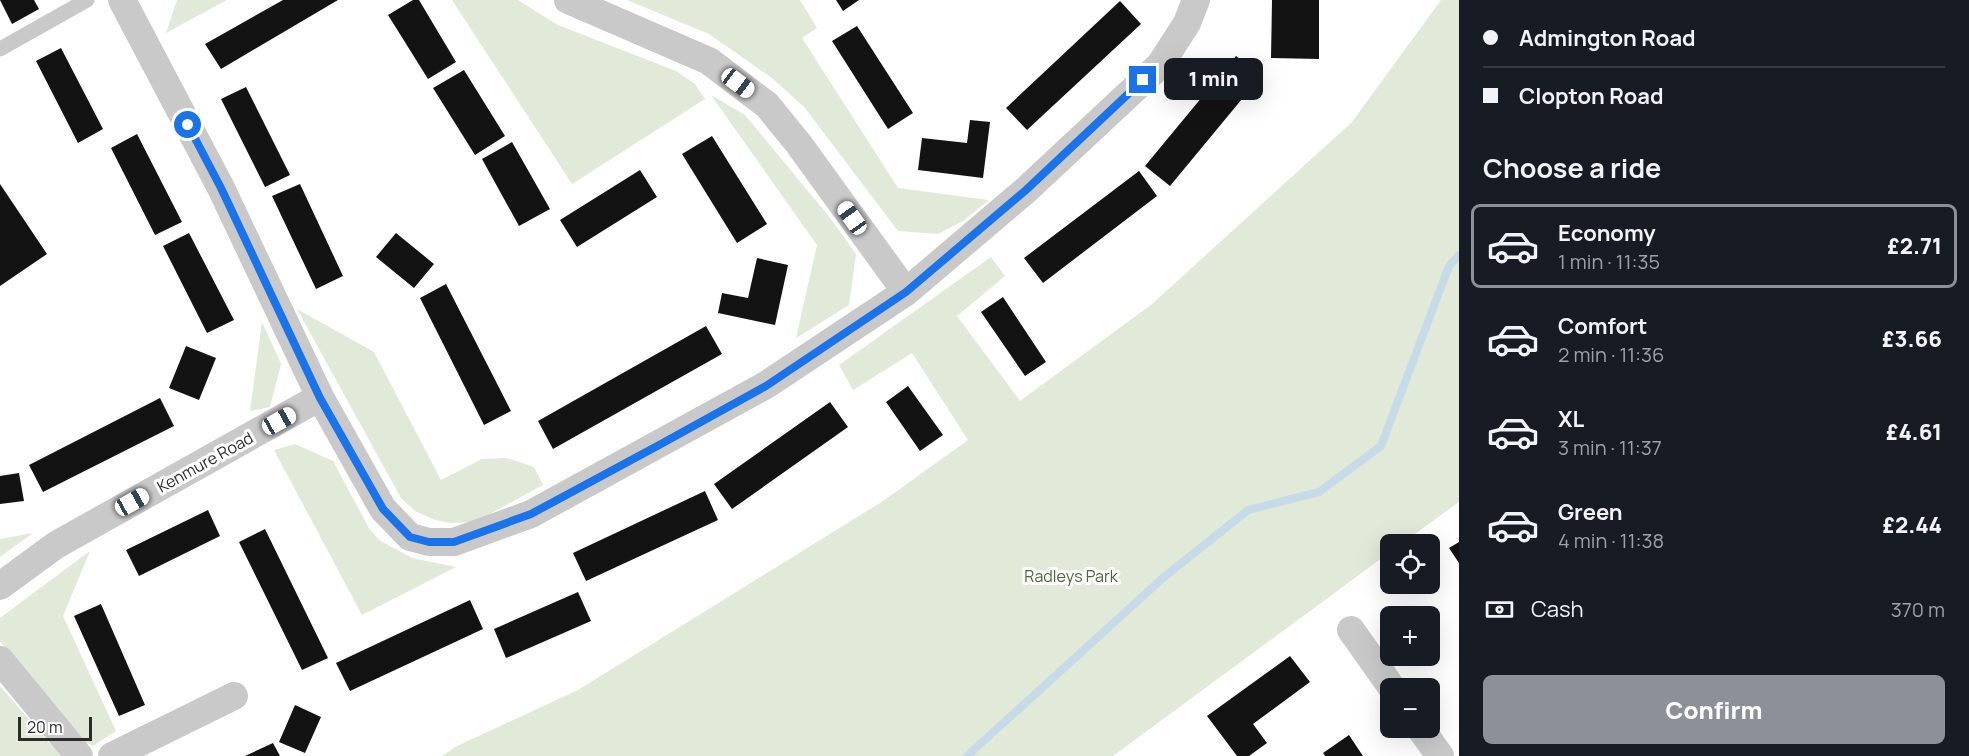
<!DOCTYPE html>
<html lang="en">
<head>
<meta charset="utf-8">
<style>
	body { margin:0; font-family:Manrope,sans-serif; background:#20242c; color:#f1f3f6; height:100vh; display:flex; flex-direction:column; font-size:22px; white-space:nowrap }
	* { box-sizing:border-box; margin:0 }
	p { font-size:20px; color:#9ea1a6 }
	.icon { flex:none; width:33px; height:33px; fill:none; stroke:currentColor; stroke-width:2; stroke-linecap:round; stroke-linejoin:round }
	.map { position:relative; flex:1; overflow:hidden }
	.sheet { display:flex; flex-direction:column; background:#171b24; width:510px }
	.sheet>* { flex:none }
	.hud { display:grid; align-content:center; height:132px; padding:0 24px; background:#171b24 }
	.tools { position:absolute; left:1380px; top:534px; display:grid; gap:12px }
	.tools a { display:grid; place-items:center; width:60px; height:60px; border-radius:9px; background:#171b24; box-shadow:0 6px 24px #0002; font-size:30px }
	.scale { position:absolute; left:18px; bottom:15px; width:74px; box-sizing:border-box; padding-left:6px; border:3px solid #2c2c2c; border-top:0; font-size:16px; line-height:21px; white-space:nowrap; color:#2c2c2c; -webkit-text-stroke:4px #fff; paint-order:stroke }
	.end { position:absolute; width:27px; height:27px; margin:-14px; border:8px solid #1a73e8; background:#fff; box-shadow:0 0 0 3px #fff }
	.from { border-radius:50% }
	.bubble { position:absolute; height:42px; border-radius:9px; background:#171b24; box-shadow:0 6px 24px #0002; font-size:20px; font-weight:800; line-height:42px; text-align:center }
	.car { position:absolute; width:18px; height:36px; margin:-18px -9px; border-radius:8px; box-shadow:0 0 4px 2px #0007; background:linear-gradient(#fff 24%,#345 0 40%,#fff 0 76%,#345 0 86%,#fff 0) }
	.hud b { display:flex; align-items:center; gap:21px; height:57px; font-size:22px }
	.hud b+b { border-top:2px solid #363941 }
	.hud i { width:15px; height:15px; background:#f1f3f6 }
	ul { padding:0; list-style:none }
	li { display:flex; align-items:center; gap:18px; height:84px; margin:0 12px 9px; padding:0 12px; border:3px solid transparent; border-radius:9px }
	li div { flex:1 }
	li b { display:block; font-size:22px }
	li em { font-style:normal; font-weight:800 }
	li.selected { border-color:#8c9099 }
	li>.icon { width:54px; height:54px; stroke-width:1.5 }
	h2 { padding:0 24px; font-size:27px; line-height:72px }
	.pay { display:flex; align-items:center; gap:15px; height:66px; padding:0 24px; font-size:22px }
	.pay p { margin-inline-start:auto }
	.cta { display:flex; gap:12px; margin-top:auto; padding:12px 24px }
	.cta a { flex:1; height:69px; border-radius:9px; background:#8c9099; color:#fff; font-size:24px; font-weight:800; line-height:69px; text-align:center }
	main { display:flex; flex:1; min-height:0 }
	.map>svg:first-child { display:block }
	.green { fill:#e1e9d9 }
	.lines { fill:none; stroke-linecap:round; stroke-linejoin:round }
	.stream { stroke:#c6dae8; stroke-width:8 }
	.building { fill:#131313 }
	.lane { stroke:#c9c9c9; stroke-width:15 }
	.street { stroke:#c9c9c9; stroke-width:28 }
	.route { stroke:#1a73e8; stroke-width:8 }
	.labels { text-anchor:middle; stroke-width:6; stroke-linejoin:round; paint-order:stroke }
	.street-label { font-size:16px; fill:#2c2c2c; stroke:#fff }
	.park-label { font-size:16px; fill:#4d653c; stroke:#fff }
</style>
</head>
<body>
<main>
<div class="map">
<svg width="1459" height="756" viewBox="0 0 1459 756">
	<rect width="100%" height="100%" fill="#fff"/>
	<path class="green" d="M177 0H227L166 33Z
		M452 0H518L558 25 676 71 695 84 705 99 572 184Z
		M627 0H800L817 28 802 38 898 188 989 200 963 221 938 234 898 231 805 108 772 78 709 34Z
		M1441 0H1459V502L1401 544H1390V552L1113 756H442L457 746 578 690 883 501 968 440 912 353 853 390 839 365 991 257 1005 276 957 316 1020 401 1152 304 1352 122Z
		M711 95 745 115 831 219 856 254 849 305 796 338 817 245Z
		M297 309 374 352 441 480 482 459 507 458 534 467 543 485 475 522 450 523 435 520 415 511 401 498Z
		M262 322 281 364 270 407 250 411Z
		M295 444 333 461 369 528 379 540 412 558 456 567 362 615 274 450Z
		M33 533 0 557V539Z
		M90 551 63 616 116 731 93 746 77 738 0 641V618Z
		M0 686 61 756H0Z"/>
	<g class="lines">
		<path class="stream" d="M967 756 1164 577 1248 510 1319 492 1381 446 1449 266 1459 255"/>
	</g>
	<path class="building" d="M0 0H34L39 9 12 24Z
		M283 0H338L221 69 205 44Z
		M413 0H419L456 62 428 79 388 15Z
		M836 0H859L843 11Z
		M1272 0H1319V59L1271 58Z
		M1120 1 1141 24 1027 130 1006 108Z
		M857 26 913 113 888 129 832 41Z
		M61 48 103 129 78 143 36 61Z
		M1236 56 1261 76 1170 186 1145 166Z
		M464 70 505 136 475 155 433 88Z
		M246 87 290 175 265 187 221 99Z
		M970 120 990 122 983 178 918 170 922 138 967 143Z
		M137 134 182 222 155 235 111 148Z
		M712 136 767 224 737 243 682 154Z
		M512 142 550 209 519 226 482 159Z
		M640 170 657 197 577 247 560 220Z
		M1139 171 1157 196 1043 283 1024 258Z
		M0 184 47 254 0 286Z
		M300 184 343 276 316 289 272 196Z
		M189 233 234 320 207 333 163 246Z
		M396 233 434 264 414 288 376 257Z
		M757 258 788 265 775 325 718 313 722 293 748 298Z
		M446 284 511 411 484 425 420 298Z
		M1003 297 1046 362 1025 376 981 312Z
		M706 326 722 354 553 449 538 421Z
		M186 346 216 358 199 400 169 388Z
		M908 386 943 435 920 451 886 402Z
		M160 398 174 426 43 492 29 465Z
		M830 402 848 427 732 509 714 484Z
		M19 473 24 501 0 504V476Z
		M705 491 718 520 586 581 573 553Z
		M208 510 220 536 139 576 126 550Z
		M265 529 328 658 302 670 239 542Z
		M1459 542V563L1449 548Z
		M578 592 591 621 506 658 494 629Z
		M470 600 483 629 350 691 336 663Z
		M101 604 145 705 119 716 74 616Z
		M1290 656 1310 682 1253 724 1267 743 1249 756H1237L1207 716Z
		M295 705 321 717 305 753 279 742Z
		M1349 735 1363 756H1325L1323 753Z
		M273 743 280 756H245Z"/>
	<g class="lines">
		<path class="lane" d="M0 49 87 0"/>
		<path class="street" d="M122 0 221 188 320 397 383 509 410 537 429 542H454L531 514 766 385 906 292 1026 190 1160 65 1187 23 1196 0
			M568 0 709 61 767 105 798 143 906 292
			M0 586 56 545 320 397
			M1351 630 1392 688
			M0 660 79 756
			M1420 728 1440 756
			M112 756 234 696"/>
	</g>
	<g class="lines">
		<path class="route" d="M188 125 221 188 320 398 383 509 410 537 429 542H454L531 514 661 444 766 386 906 292 1026 190 1143 80"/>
	</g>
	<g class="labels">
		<g class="street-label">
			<text transform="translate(205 462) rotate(-29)" y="6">Kenmure Road</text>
		</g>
		<g class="park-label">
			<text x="1071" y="582">Radleys Park</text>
		</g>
	</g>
</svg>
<div class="tools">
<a><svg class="icon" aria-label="locate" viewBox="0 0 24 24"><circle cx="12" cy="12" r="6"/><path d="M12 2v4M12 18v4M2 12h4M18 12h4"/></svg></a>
<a>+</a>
<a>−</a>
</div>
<div class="scale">20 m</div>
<i class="end from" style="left:188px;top:125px"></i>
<i class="end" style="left:1143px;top:80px"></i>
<div class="bubble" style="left:1164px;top:58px;width:99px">1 min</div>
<i class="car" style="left:738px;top:83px;rotate:127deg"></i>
<i class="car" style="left:852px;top:218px;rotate:325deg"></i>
<i class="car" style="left:279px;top:421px;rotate:61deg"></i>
<i class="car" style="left:132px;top:502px;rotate:61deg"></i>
</div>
<section class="sheet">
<div class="hud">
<b><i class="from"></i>Admington Road</b>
<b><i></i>Clopton Road</b>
</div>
<h2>Choose a ride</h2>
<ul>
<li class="selected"><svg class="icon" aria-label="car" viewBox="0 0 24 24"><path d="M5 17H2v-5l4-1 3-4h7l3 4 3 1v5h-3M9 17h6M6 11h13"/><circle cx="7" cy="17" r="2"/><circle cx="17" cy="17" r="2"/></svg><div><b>Economy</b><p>1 min · 11:35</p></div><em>£2.71</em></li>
<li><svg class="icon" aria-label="car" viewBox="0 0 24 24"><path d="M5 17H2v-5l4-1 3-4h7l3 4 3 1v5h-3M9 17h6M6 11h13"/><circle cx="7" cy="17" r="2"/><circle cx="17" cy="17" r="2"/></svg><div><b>Comfort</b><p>2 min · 11:36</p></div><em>£3.66</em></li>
<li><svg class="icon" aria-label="car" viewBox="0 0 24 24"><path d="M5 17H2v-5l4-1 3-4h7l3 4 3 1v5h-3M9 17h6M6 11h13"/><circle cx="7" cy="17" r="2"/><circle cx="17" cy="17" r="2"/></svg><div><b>XL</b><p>3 min · 11:37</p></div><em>£4.61</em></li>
<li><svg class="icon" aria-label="car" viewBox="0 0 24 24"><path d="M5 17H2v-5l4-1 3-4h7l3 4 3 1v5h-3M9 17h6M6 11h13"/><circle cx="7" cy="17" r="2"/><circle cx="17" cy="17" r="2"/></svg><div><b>Green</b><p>4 min · 11:38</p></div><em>£2.44</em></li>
</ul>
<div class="pay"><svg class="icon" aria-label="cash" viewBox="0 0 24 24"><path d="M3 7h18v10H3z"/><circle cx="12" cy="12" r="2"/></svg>Cash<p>370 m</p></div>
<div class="cta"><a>Confirm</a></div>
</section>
</main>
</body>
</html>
